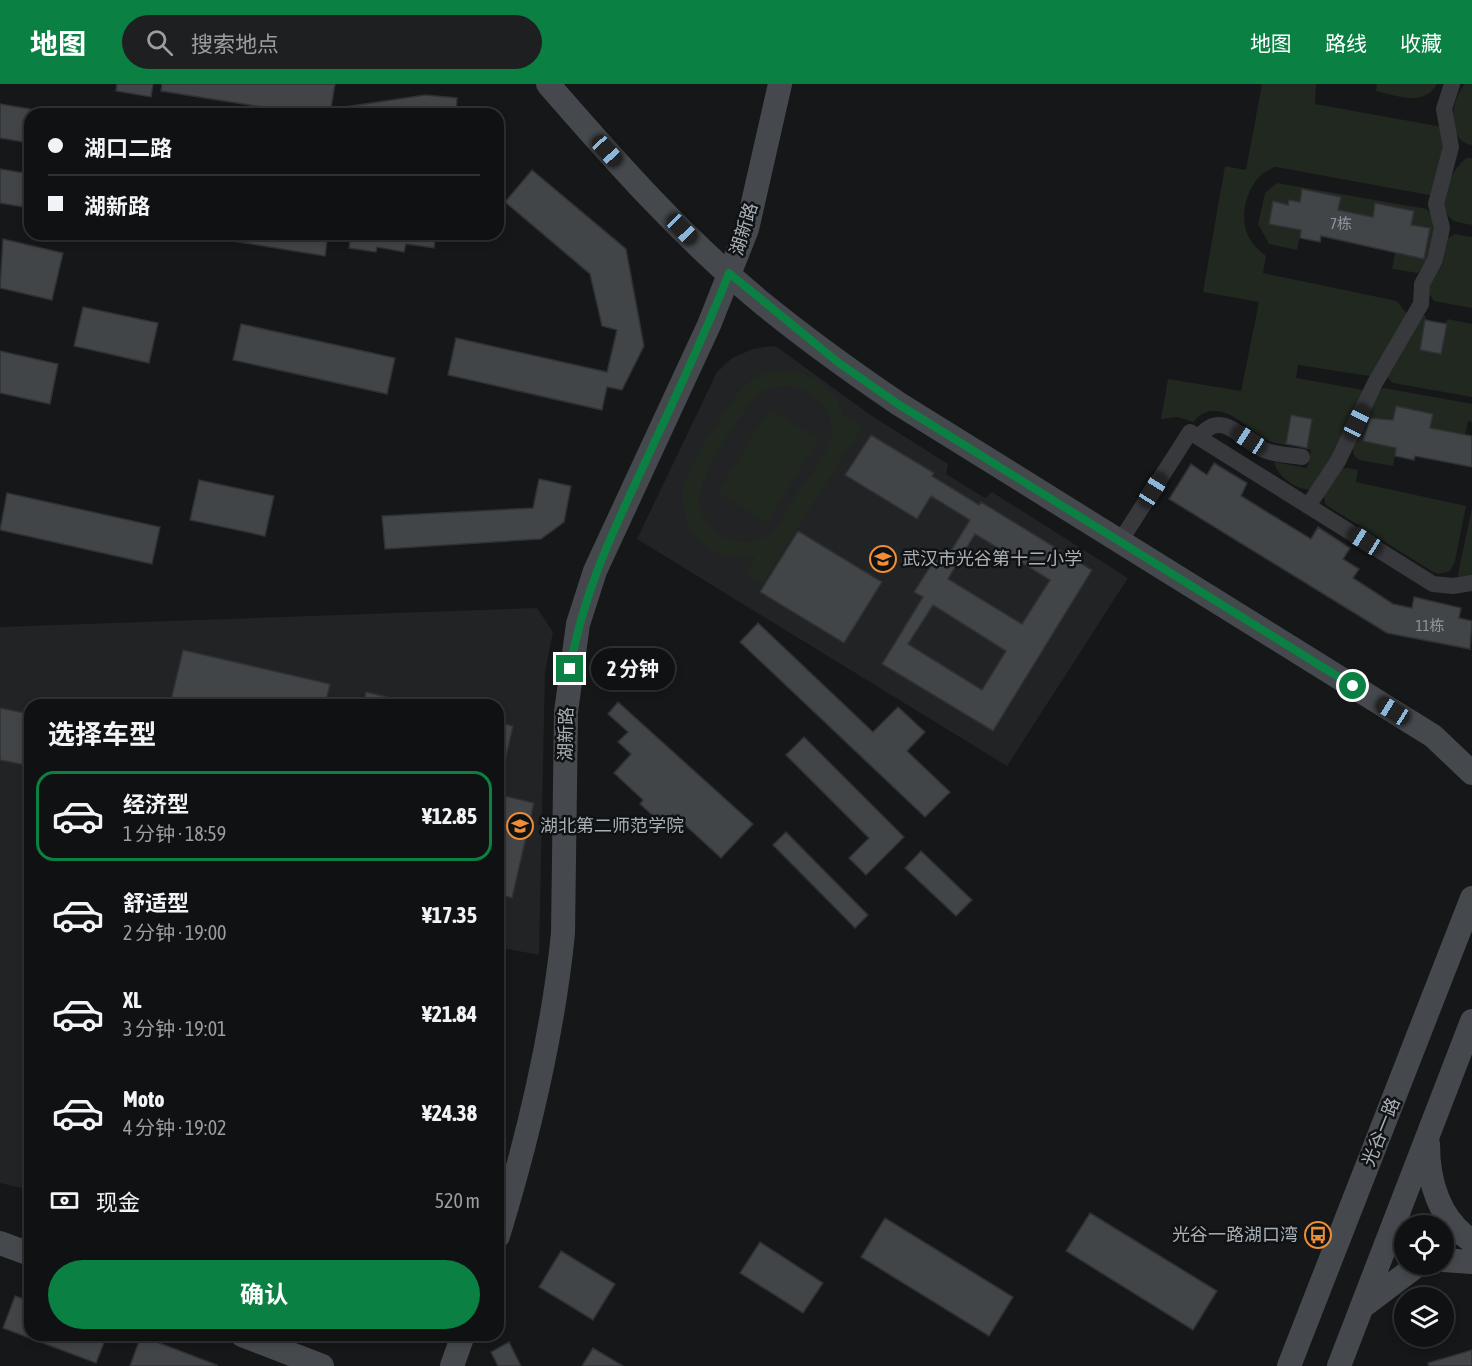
<!DOCTYPE html>
<html lang="zh">
<head>
<meta charset="utf-8">
<style>
	body { margin:0; font-family:"Asap Condensed","Noto Sans SC",sans-serif; background:#1e1f20; color:#f1f3f6; height:100vh; display:flex; flex-direction:column; font-size:22px; white-space:nowrap }
	* { box-sizing:border-box; margin:0 }
	p { font-size:20px; color:#9c9d9f }
	.icon { flex:none; width:33px; height:33px; fill:none; stroke:currentColor; stroke-width:2; stroke-linecap:round; stroke-linejoin:round }
	.map { position:relative; flex:1; overflow:hidden }
	.drawer { position:absolute; left:24px; top:615px; width:480px; height:642px; display:flex; flex-direction:column; background:#101112; border-radius:18px; box-shadow:0 3px 9px #0003,0 0 0 2px #303132 }
	.drawer>* { flex:none }
	.hud { position:absolute; left:24px; top:24px; width:480px; height:132px; border-radius:18px; box-shadow:0 3px 9px #0003,0 0 0 2px #303132; display:grid; align-content:center; height:132px; padding:0 24px; background:#101112 }
	.tools { position:absolute; left:1394px; top:1131px; display:grid; gap:12px }
	.tools a { display:grid; place-items:center; width:60px; height:60px; border-radius:50%; background:#101112; box-shadow:0 3px 9px #0003,0 0 0 2px #303132; font-size:30px }
	.end { position:absolute; width:27px; height:27px; margin:-14px; border:8px solid #0b8043; background:#fff; box-shadow:0 0 0 3px #fff }
	.from { border-radius:50% }
	.bubble { position:absolute; height:42px; border-radius:21px; background:#101112; box-shadow:0 3px 9px #0003,0 0 0 2px #303132; font-size:20px; font-weight:700; line-height:42px; text-align:center }
	.car { position:absolute; width:18px; height:36px; margin:-18px -9px; border-radius:8px; box-shadow:0 0 4px 2px #0007; background:linear-gradient(#222 24%,#8ab4d8 0 40%,#222 0 76%,#8ab4d8 0 86%,#222 0) }
	.hud b { display:flex; align-items:center; gap:21px; height:57px; font-size:22px }
	.hud b+b { border-top:2px solid #303132 }
	.hud i { width:15px; height:15px; background:#f1f3f6 }
	ul { padding:0; list-style:none }
	li { display:flex; align-items:center; gap:18px; height:90px; margin:0 12px 9px; padding:0 12px; border:3px solid transparent; border-radius:18px }
	li div { flex:1 }
	li b { display:block; font-size:22px }
	li em { font-style:normal; font-weight:700 }
	li.selected { border-color:#0b8043 }
	li>.icon { width:54px; height:54px; stroke-width:1.5 }
	h2 { padding:0 24px; font-size:27px; line-height:72px }
	.pay { display:flex; align-items:center; gap:15px; height:66px; padding:0 24px; font-size:22px }
	.pay p { margin-inline-start:auto }
	.cta { display:flex; gap:12px; margin-top:auto; padding:12px 24px }
	.cta a { flex:1; height:69px; border-radius:36px; background:#0b8043; color:#fff; font-size:24px; font-weight:700; line-height:69px; text-align:center }
	header { display:flex; align-items:center; gap:36px; box-sizing:border-box; height:84px; padding:0 30px; background:#0b8043; color:#fff }
	header strong { font-size:28px }
	nav { display:flex; gap:33px; margin-inline-start:auto; font-size:21px }
	.search { width:420px; height:54px; background:#1e1f20; display:flex; align-items:center; gap:15px; box-sizing:border-box; padding:0 21px; border-radius:33px; color:#9c9d9f; font-size:22px }
	.map>svg:first-child { display:block }
	.built { fill:#222325 }
	.green { fill:#212820; fill-rule:evenodd }
	.building { fill:#424548; stroke:#303134; stroke-width:1.5; fill-rule:evenodd }
	.lines { fill:none; stroke-linecap:round; stroke-linejoin:round }
	.street { stroke:#37393d; stroke-width:16 }
	.secondary { stroke:#45494d; stroke-width:24 }
	.route { stroke:#0b8043; stroke-width:8 }
	.labels { text-anchor:middle; stroke-width:5; stroke-linejoin:round; paint-order:stroke }
	.number-label { font-size:15px; fill:#8e959c }
	.street-label { font-size:18px; fill:#a8b0b8; stroke:#111213 }
	.poi-label { font-size:18px; fill:#a8b0b8; stroke:#111213; text-anchor:start }
</style>
</head>
<body>
<header>
<strong>地图</strong>
<div class="search"><svg class="icon" aria-label="search" viewBox="0 0 24 24"><circle cx="10" cy="10" r="6"/><path d="M15 15l6 6"/></svg>搜索地点</div>
<nav><a>地图</a><a>路线</a><a>收藏</a></nav>
</header>
<div class="map">
<svg width="1472" height="1282" viewBox="0 0 1472 1282">
	<rect width="100%" height="100%" fill="#161718"/>
	<path class="built" d="M771 262 777 263 872 332 948 380 946 390 985 414 992 408 1128 494 1007 682 637 455 717 288 732 274 753 265Z
		M537 524 553 548 545 588 539 871 498 863V621H30V1106L0 1099V543Z"/>
	<path class="green" d="M1262 0H1316L1315 20 1443 43 1445 60 1433 110 1429 111 1276 83C1252 88 1239 124 1246 146 1250 158 1257 165 1266 172L1263 189 1397 217 1407 230 1373 290 1369 292 1298 281 1296 294 1363 306 1334 375 1311 406C1296 406 1277 392 1274 378L1307 384 1311 366 1307 365 1312 335 1291 331 1286 361C1280 360 1273 359 1267 356 1244 344 1219 309 1193 338L1178 333 1161 335 1168 295 1241 307 1259 218 1203 208 1225 82 1246 86Z
		M1377 0H1437C1424 23 1397 12 1376 7Z
		M1465 0H1472V61C1445 57 1451 14 1465 0Z
		M1466 74H1472V141C1464 139 1455 139 1449 133 1434 118 1453 85 1466 74Z
		M1277 99 1427 125 1435 137 1429 174 1418 189 1392 185 1396 165 1430 144 1411 141 1414 127 1375 119 1373 133 1338 126 1340 114 1288 121 1273 118 1270 140 1301 146 1297 166 1269 160 1258 140 1265 109Z
		M1455 150 1472 153V224L1434 217 1429 210 1430 201 1443 179 1448 154Z
		M1422 232H1426L1420 266 1441 270 1447 235 1472 240V313L1393 299 1387 293Z
		M779 286 803 289 821 298 837 314 843 331 862 343 762 500 745 490 756 472C715 482 675 446 683 403 686 386 732 313 745 301 755 292 766 288 779 286ZM780 302C811 301 842 327 828 361 821 379 806 395 796 411 788 423 781 440 770 449 747 469 707 453 700 425 693 398 736 338 753 316L764 307Z
		M1384 304 1472 320V338L1468 337 1465 351 1430 344 1433 330 1393 336 1382 334 1381 337 1368 334 1363 357 1396 364 1393 382 1359 376 1354 371 1352 364 1379 307Z
		M769 325 819 355 767 439 718 408Z
		M1347 384 1358 386 1356 398 1466 422 1455 477 1450 487 1439 490 1433 488 1326 421 1323 410 1340 385Z
		M1472 424V495L1459 493 1458 490Z"/>
	<path class="building" d="M117 0H153L151 13 116 7Z
		M162 0H335L330 30H307L161 7Z
		M425 11 457 14 456 30H345V23Z
		M0 20 30 25V59L0 54Z
		M0 85 30 90V124L0 119Z
		M532 86 626 165 644 262 622 306 607 303 602 326 448 291 456 254 607 288 617 246 602 242 590 190 505 118Z
		M1302 105 1341 113 1338 126 1373 133 1375 119 1414 127 1411 141 1430 144 1424 175 1321 152 1320 158 1300 154 1301 146 1269 140 1273 117 1288 121 1289 116 1300 118Z
		M233 150H328L325 172 233 157Z
		M351 150H436L434 164 406 160 404 168 377 163 376 168 349 164Z
		M3 155 63 169 52 216 0 204Z
		M83 223 158 239 149 279 74 262Z
		M1425 236 1447 240 1441 270 1420 266Z
		M241 240 395 274 387 310 233 276Z
		M0 267 58 280 50 320 0 309Z
		M1396 322 1433 330 1430 344 1472 352V383L1415 372 1414 376 1395 372 1396 364 1363 357 1370 334 1393 336Z
		M1291 331 1312 335 1307 364 1286 360Z
		M871 351 934 389 932 392 979 421 981 418 1092 486 993 647 882 580 923 513 914 508 935 475 943 480 970 436 931 412 917 435 845 391ZM975 450 1050 496 1022 540 948 495ZM933 521 1006 567 982 606 908 560Z
		M1214 379 1247 399 1241 412 1311 455 1318 443 1350 464 1343 475 1359 485 1353 494 1393 520 1412 524 1414 513 1461 524 1459 534 1472 537 1470 565 1387 549 1169 415 1191 380 1207 391Z
		M539 395 571 402 564 438 541 455 385 465 382 432 533 424Z
		M199 396 274 412 265 452 190 436Z
		M7 409 160 443 152 480 0 446Z
		M798 447 882 498 844 559 760 508Z
		M758 539 873 648 898 623 925 648 907 667 950 708 925 733 740 558Z
		M183 566 330 600 325 621H194L171 616Z
		M366 608 400 616 399 621H363Z
		M618 618 753 740 721 774 673 730 663 741 640 720 643 716 614 689 631 670 618 658 628 648 608 630Z
		M0 624 30 630V682L0 676Z
		M498 638 513 642 503 686H498Z
		M804 653 904 753 866 791 849 774 869 754 786 671Z
		M505 712 534 719 512 814 498 810V742Z
		M786 748 868 831 855 844 773 761Z
		M921 767 972 816 956 832 905 784Z
		M1090 1129 1217 1207 1193 1246 1066 1167Z
		M885 1134 1013 1213 989 1252 861 1173Z
		M760 1158 823 1199 803 1229 740 1189Z
		M561 1167 615 1200 593 1236 539 1203Z
		M15 1212 30 1217V1251H107L96 1279 3 1244Z
		M141 1252 217 1281V1282H130Z
		M509 1258 521 1282H498L491 1268Z
		M593 1264 623 1282H582Z
		M1472 1266V1282H1429L1428 1279Z"/>
	<g class="lines">
		<path class="street" d="M1199 353C1222 324 1240 355 1264 366 1275 371 1290 371 1302 373
			M1308 422 1338 377 1375 299 1421 220 1422 200 1435 176 1442 144 1436 120 1451 63 1444 25 1452 0
			M1121 456 1190 348 1433 500 1453 502 1472 499"/>
		<path class="secondary" d="M548 0C615 77 683 154 762 219 806 255 852 288 899 320L1433 652 1472 689
			M1428 1060C1428 1097 1439 1136 1472 1157
			M498 1152C528 1054 553 951 563 849L566 628 578 540 595 487 709 241 747 145 780 0
			M0 1159 30 1170
			M1443 1176 1472 1178
			M1362 1223 1419 1180
			M242 1251 322 1282
			M452 1282 463 1251
			M1289 1282 1472 814
			M1339 1282 1472 937"/>
	</g>
	<g class="lines">
		<path class="route" d="M570 585C582 513 611 451 642 385 672 320 703 256 729 189L839 279 898 320 1353 602"/>
	</g>
	<defs>
		<symbol id="school-ring" viewBox="-11 -11 22 22"><circle r="9.5" fill="#111213" stroke="#ee8e38" stroke-width="1.5"/><path d="M0-5L7-2L0 1L-7-2ZM-4 1L0 2.5L4 1V4Q0 6-4 4Z" fill="#ee8e38"/></symbol>
		<symbol id="university-ring" viewBox="-11 -11 22 22"><circle r="9.5" fill="#111213" stroke="#ee8e38" stroke-width="1.5"/><path d="M0-5L7-2L0 1L-7-2ZM-4 1L0 2.5L4 1V4Q0 6-4 4Z" fill="#ee8e38"/></symbol>
		<symbol id="bus-ring" viewBox="-11 -11 22 22"><circle r="9.5" fill="#111213" stroke="#ee8e38" stroke-width="1.5"/><path d="M-5-6H5V4H4V6H2V4H-2V6H-4V4H-5ZM-3.5-4V0h7V-4ZM-3.5 1.2v1.5H-2V1.2ZM2 1.2v1.5H3.5V1.2Z" fill="#ee8e38"/></symbol>
	</defs>
	<g fill-rule="evenodd">
		<use href="#school-ring" x="868" y="460" width="30" height="30"/>
		<use href="#university-ring" x="505" y="727" width="30" height="30"/>
		<use href="#bus-ring" x="1303" y="1136" width="30" height="30"/>
	</g>
	<g class="labels">
		<g class="number-label">
			<text x="1341" y="145">7栋</text>
			<text x="1430" y="547">11栋</text>
		</g>
		<g class="street-label">
			<text transform="translate(744 145) rotate(-73)" y="6">湖新路</text>
			<text transform="translate(566 650) rotate(-89)" y="6">湖新路</text>
			<text transform="translate(1381 1048) rotate(-68)" y="6">光谷一路</text>
		</g>
		<g class="poi-label">
			<text x="902" y="481">武汉市光谷第十二小学</text>
			<text x="540" y="748">湖北第二师范学院</text>
			<text x="1298" y="1157" text-anchor="end">光谷一路湖口湾</text>
		</g>
	</g>
</svg>
<div class="tools">
<a><svg class="icon" aria-label="locate" viewBox="0 0 24 24"><circle cx="12" cy="12" r="6"/><path d="M12 2v4M12 18v4M2 12h4M18 12h4"/></svg></a>
<a><svg class="icon" aria-label="layers" viewBox="0 0 24 24"><path d="M12 4l9 5-9 5-9-5zM3 14l9 5 9-5"/></svg></a>
</div>
<i class="end from" style="left:1353px;top:602px"></i>
<i class="end" style="left:570px;top:585px"></i>
<div class="bubble" style="left:591px;top:564px;width:84px">2 分钟</div>
<i class="car" style="left:607px;top:67px;rotate:138deg"></i>
<i class="car" style="left:682px;top:145px;rotate:136deg"></i>
<i class="car" style="left:1357px;top:338px;rotate:26deg"></i>
<i class="car" style="left:1249px;top:356px;rotate:303deg"></i>
<i class="car" style="left:1153px;top:406px;rotate:32deg"></i>
<i class="car" style="left:1365px;top:457px;rotate:302deg"></i>
<i class="car" style="left:1393px;top:627px;rotate:302deg"></i>
<div class="hud">
<b><i class="from"></i>湖口二路</b>
<b><i></i>湖新路</b>
</div>
<section class="drawer">
<h2>选择车型</h2>
<ul>
<li class="selected"><svg class="icon" aria-label="car" viewBox="0 0 24 24"><path d="M5 17H2v-5l4-1 3-4h7l3 4 3 1v5h-3M9 17h6M6 11h13"/><circle cx="7" cy="17" r="2"/><circle cx="17" cy="17" r="2"/></svg><div><b>经济型</b><p>1 分钟 · 18:59</p></div><em>¥12.85</em></li>
<li><svg class="icon" aria-label="car" viewBox="0 0 24 24"><path d="M5 17H2v-5l4-1 3-4h7l3 4 3 1v5h-3M9 17h6M6 11h13"/><circle cx="7" cy="17" r="2"/><circle cx="17" cy="17" r="2"/></svg><div><b>舒适型</b><p>2 分钟 · 19:00</p></div><em>¥17.35</em></li>
<li><svg class="icon" aria-label="car" viewBox="0 0 24 24"><path d="M5 17H2v-5l4-1 3-4h7l3 4 3 1v5h-3M9 17h6M6 11h13"/><circle cx="7" cy="17" r="2"/><circle cx="17" cy="17" r="2"/></svg><div><b>XL</b><p>3 分钟 · 19:01</p></div><em>¥21.84</em></li>
<li><svg class="icon" aria-label="car" viewBox="0 0 24 24"><path d="M5 17H2v-5l4-1 3-4h7l3 4 3 1v5h-3M9 17h6M6 11h13"/><circle cx="7" cy="17" r="2"/><circle cx="17" cy="17" r="2"/></svg><div><b>Moto</b><p>4 分钟 · 19:02</p></div><em>¥24.38</em></li>
</ul>
<div class="pay"><svg class="icon" aria-label="cash" viewBox="0 0 24 24"><path d="M3 7h18v10H3z"/><circle cx="12" cy="12" r="2"/></svg>现金<p>520 m</p></div>
<div class="cta"><a>确认</a></div>
</section>
</div>
</body>
</html>
